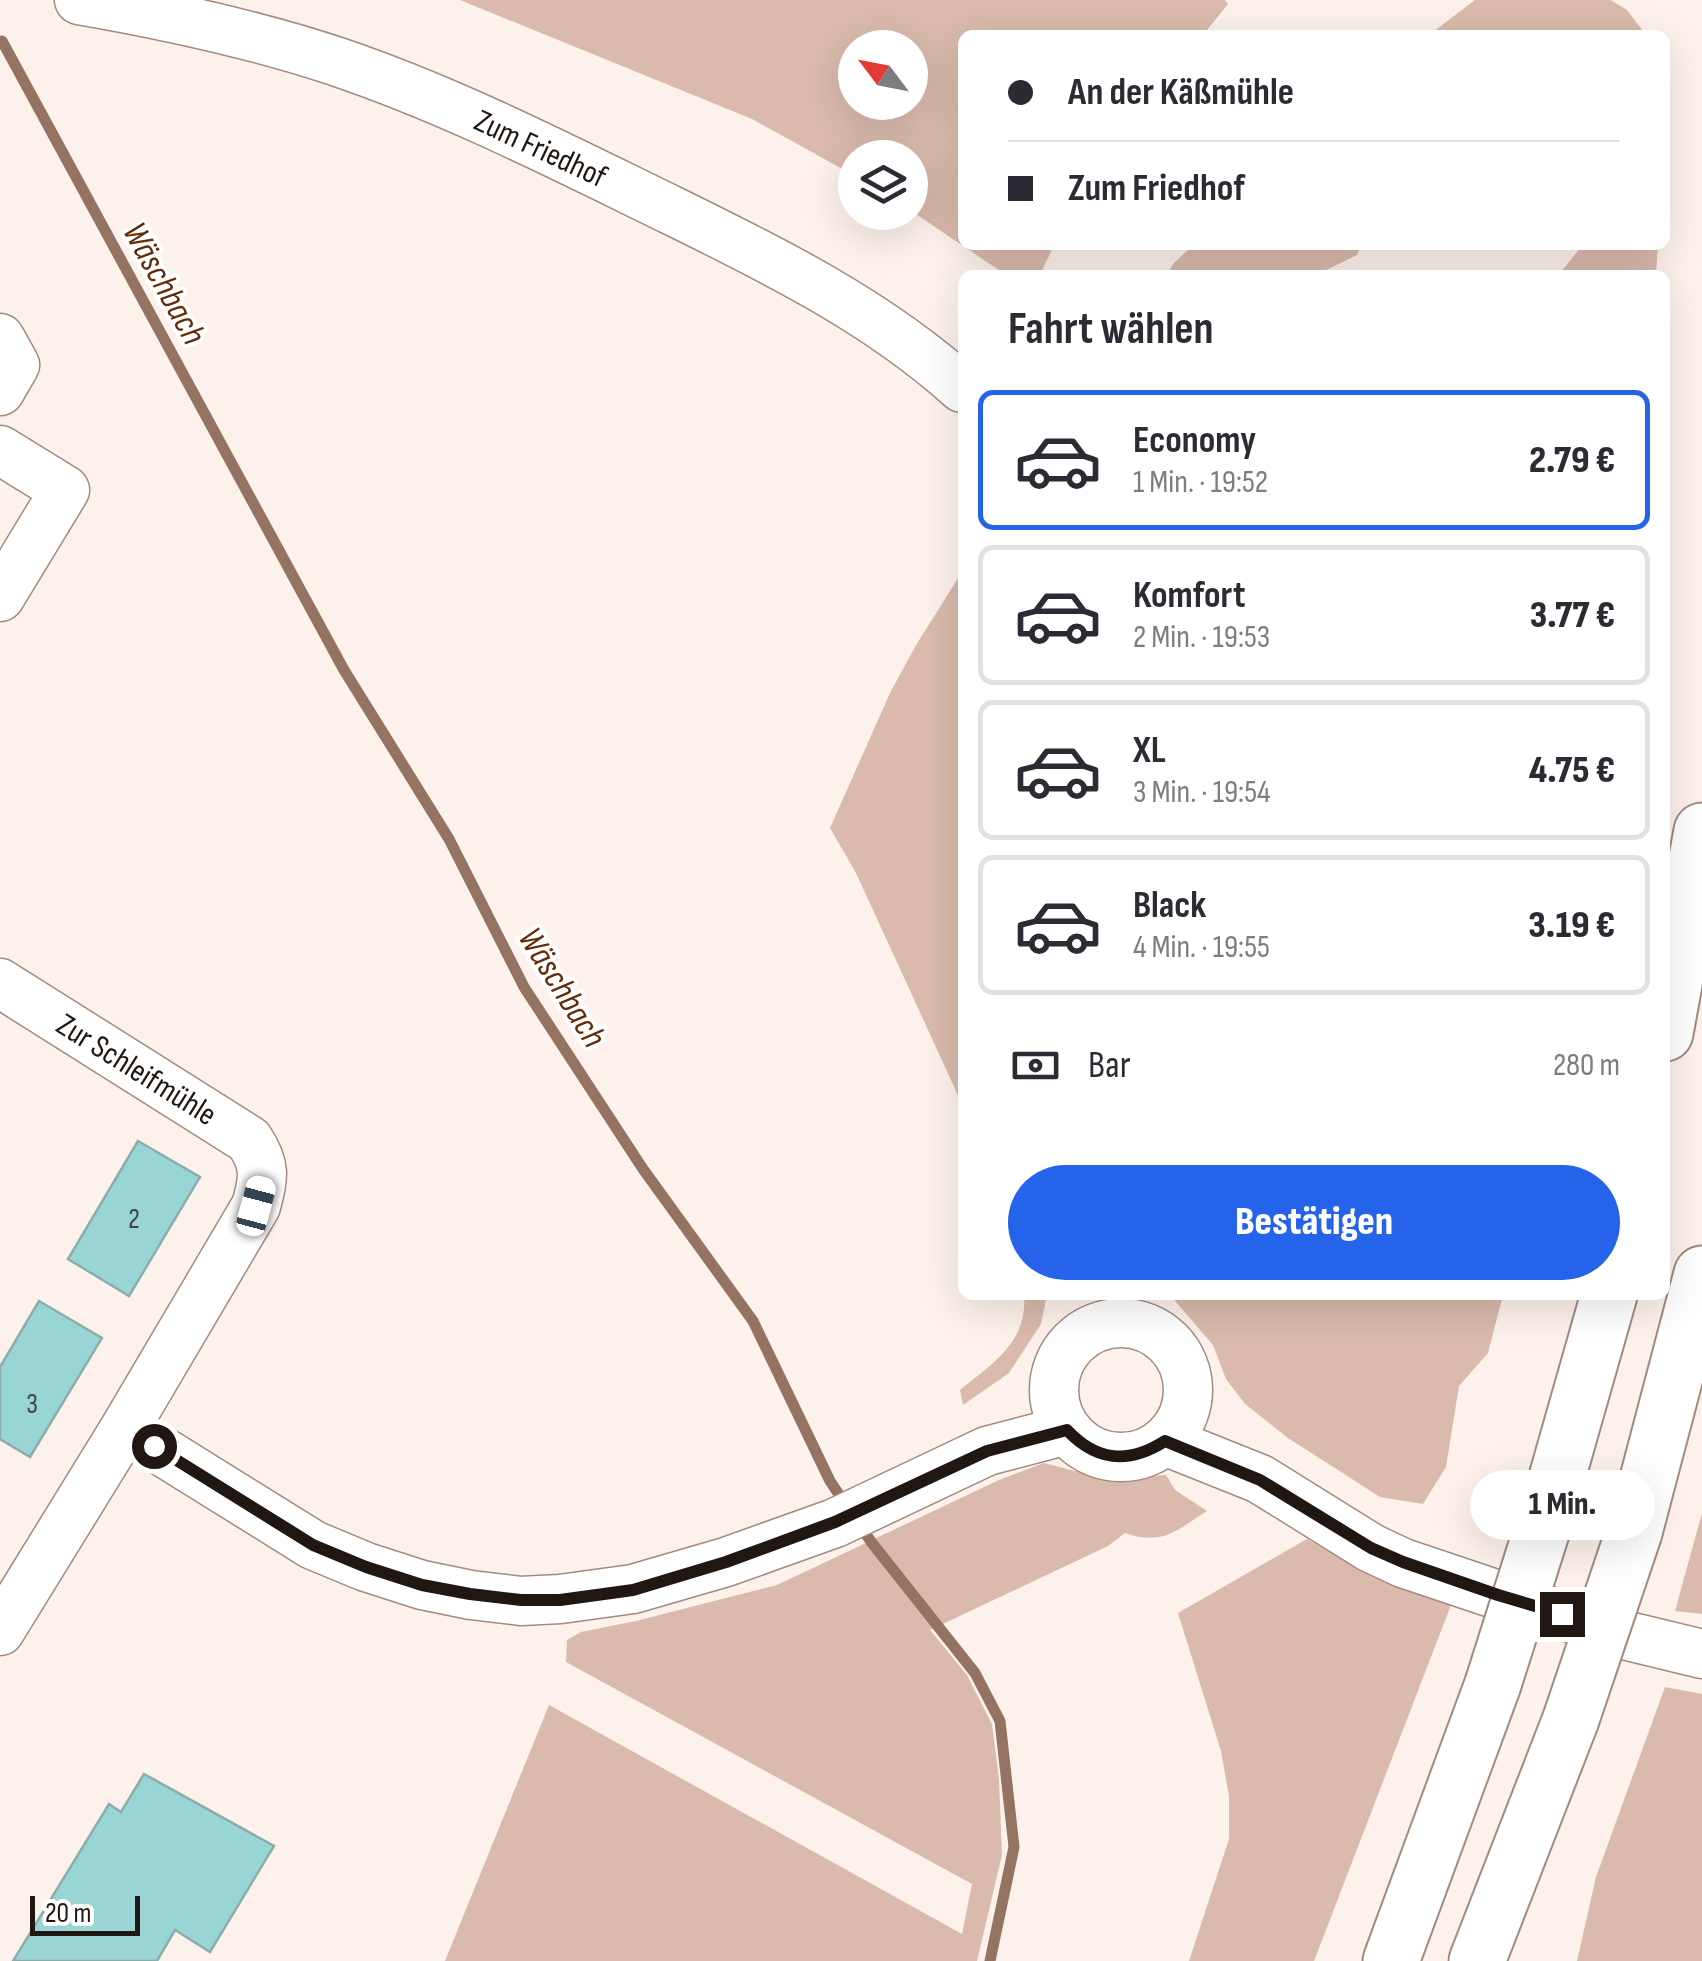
<!DOCTYPE html>
<html lang="de">
<head>
<meta charset="utf-8">
<style>
	body { margin:0; font-family:"Sofia Sans Condensed",sans-serif; background:#f7f7f7; color:#2b2b33; height:100vh; display:flex; flex-direction:column; font-size:38px; white-space:nowrap }
	* { box-sizing:border-box; margin:0 }
	p { font-size:32px; color:#7c7c81 }
	.icon { flex:none; width:55px; height:55px; fill:none; stroke:currentColor; stroke-width:2; stroke-linecap:round; stroke-linejoin:round }
	.map { position:relative; flex:1; overflow:hidden }
	.drawer { position:absolute; left:958px; top:270px; width:712px; height:1030px; display:flex; flex-direction:column; background:#fff; border-radius:15px; box-shadow:0 10px 40px #0002 }
	.drawer>* { flex:none }
	.hud { position:absolute; left:958px; top:30px; width:712px; height:220px; border-radius:15px; box-shadow:0 10px 40px #0002; display:grid; align-content:center; height:220px; padding:0 50px; background:#fff }
	.needle { width:65px; rotate:302deg }
	.buttons { position:absolute; left:838px; top:30px; display:grid; gap:20px }
	.buttons a { display:grid; place-items:center; width:90px; height:90px; border-radius:50%; background:#fff; box-shadow:0 10px 40px #0002; font-size:50px }
	.scale { position:absolute; left:30px; bottom:25px; width:110px; box-sizing:border-box; padding-left:10px; border:5px solid #211712; border-top:0; font-size:28px; line-height:35px; white-space:nowrap; color:#211712; -webkit-text-stroke:8px #fff; paint-order:stroke }
	.end { position:absolute; width:45px; height:45px; margin:-22px; border:12px solid #211712; background:#fff; box-shadow:0 0 0 5px #fff }
	.from { border-radius:50% }
	.bubble { position:absolute; height:70px; border-radius:35px; background:#fff; box-shadow:0 10px 40px #0002; font-size:32px; font-weight:800; line-height:70px; text-align:center }
	.car { position:absolute; width:30px; height:60px; margin:-30px -15px; border-radius:12px; box-shadow:0 0 8px 2px #0007; background:linear-gradient(#fff 24%,#345 0 40%,#fff 0 76%,#345 0 86%,#fff 0) }
	.hud b { display:flex; align-items:center; gap:35px; height:95px; font-size:38px }
	.hud b+b { border-top:2px solid #e1e1e2 }
	.hud i { width:25px; height:25px; background:#2b2b33 }
	ul { padding:0; list-style:none }
	li { display:flex; align-items:center; gap:30px; height:140px; margin:0 20px 15px; padding:0 30px; border:5px solid #e1e1e2; border-radius:15px }
	li div { flex:1 }
	li b { display:block; font-size:38px }
	li em { font-style:normal; font-weight:800 }
	li.selected { border-color:#2563eb }
	li>.icon { width:90px; height:90px; stroke-width:1.5 }
	h2 { padding:0 50px; font-size:45px; line-height:120px }
	.pay { display:flex; align-items:center; gap:25px; height:110px; padding:0 50px; font-size:38px }
	.pay p { margin-inline-start:auto }
	.cta { display:flex; gap:20px; margin-top:auto; padding:20px 50px }
	.cta a { flex:1; height:115px; border-radius:60px; background:#2563eb; color:#fff; font-size:40px; font-weight:800; line-height:115px; text-align:center }
	.map>svg:first-child { display:block }
	.green { fill:#d9baac; fill-rule:evenodd }
	.lines { fill:none; stroke-linecap:round; stroke-linejoin:round }
	.stream { stroke:#957362; stroke-width:11 }
	.building { fill:#98d5d4; stroke:#8baead; stroke-width:2.5 }
	.minor-casing { stroke:#a48a7d; stroke-width:51 }
	.highway-casing { stroke:#a48a7d; stroke-width:59 }
	.minor { stroke:#fff; stroke-width:48 }
	.highway { stroke:#fff; stroke-width:55 }
	.highway-bridge-casing { stroke:#a48a7d; stroke-width:59; stroke-linecap:butt }
	.highway-bridge { stroke:#fff; stroke-width:55 }
	.route { stroke:#211712; stroke-width:12 }
	.labels { text-anchor:middle; stroke-width:8; stroke-linejoin:round; paint-order:stroke }
	.number-label { font-size:28px; fill:#3f4642 }
	.street-label { font-size:32px; fill:#211712; stroke:#fff }
	.water-label { font-size:35px; font-style:italic; fill:#632b07; stroke:#fff }
</style>
</head>
<body>
<div class="map">
<svg width="1702" height="1961" viewBox="0 0 1702 1961">
	<rect width="100%" height="100%" fill="#fdf1eb"/>
	<path class="green" d="M460 0H1225L1228 4 1203 35H962V245H1054L1040 275H1006L910 210V158H855V176L752 119ZM855 48H910V102H855Z
		M1475 0H1611L1627 10 1646 35H1429Z
		M1193 245H1361L1357 255 1316 275H1167L1173 264Z
		M1583 245H1658L1656 275H1558Z
		M962 572V1104L856 873 830 828 890 693 916 645Z
		M1024 1295H1047L1041 1324 1009 1373 963 1405 960 1390C992 1364 1028 1342 1024 1295Z
		M1170 1295H1503L1488 1353 1459 1386 1446 1467 1423 1504 1380 1497 1288 1438 1245 1404 1226 1379 1213 1345Z
		M1044 1463 1106 1479 1166 1475 1175 1490 1207 1511C1175 1531 1163 1546 1125 1533L1108 1546 930 1630 967 1675 992 1724 999 1779 1002 1855 977 1961H445L549 1705 962 1934 972 1884 566 1662 567 1640 581 1632 636 1621 777 1585 999 1480Z
		M1702 1513V1614L1675 1611Z
		M1307 1539 1375 1578 1451 1605 1314 1961H1189L1229 1839V1796L1221 1751 1178 1613Z
		M1665 1687 1702 1694V1961H1577L1596 1877Z"/>
	<g class="lines">
		<path class="stream" d="M2 41 344 670 449 839 524 987 643 1169 753 1321 830 1481 848 1508
			M858 1523 872 1543 975 1673 1000 1721 1014 1847 990 1961"/>
	</g>
	<path class="building" d="M138 1141 200 1177 129 1296 68 1259Z
		M39 1301 102 1338 30 1457 0 1439V1367Z
		M144 1774 274 1846 210 1952 175 1930 157 1961H13L109 1804 121 1812Z"/>
	<g class="lines">
		<defs>
			<path id="minor" d="M79 0C166 15 254 34 338 62 453 101 562 157 671 210 773 260 878 312 962 388
				M0 338 15 365 0 391
				M0 450 65 490 0 597
				M0 983 249 1140C266 1165 264 1178 256 1206L125 1428 0 1631
				M1054 1390a67 67 0 1 1 134 0a67 67 0 1 1-134 0Z
				M125 1428 313 1545 366 1567 422 1585 471 1595 521 1601 560 1599 633 1589 726 1562 835 1523 987 1451 1067 1430
				M1165 1441 1260 1479 1371 1548 1403 1563 1498 1595 1628 1636 1702 1654"/>
			<path id="highway" d="M1665 1033 1702 831
				M1545 1520 1609 1295
				M1634 1532 1702 1274
				M1391 1961 1493 1684
				M1477 1961 1571 1719"/>
		</defs>
		<use href="#minor" class="minor-casing"/>
		<use href="#highway" class="highway-casing"/>
		<use href="#minor" class="minor"/>
		<use href="#highway" class="highway"/>
		<defs>
			<path id="highway-bridge" d="M1493 1684 1545 1520
				M1571 1719 1634 1532"/>
		</defs>
		<use href="#highway-bridge" class="highway-bridge-casing"/>
		<use href="#highway-bridge" class="highway-bridge"/>
	</g>
	<g class="lines">
		<path class="route" d="M154 1446 313 1545 366 1567 422 1585 470 1594 521 1600H560L633 1590 726 1562 835 1522 987 1451 1067 1430C1097 1462 1129 1464 1165 1441L1260 1480 1371 1548 1403 1562 1498 1595 1562 1614"/>
	</g>
	<g class="labels">
		<g class="number-label">
			<text x="134" y="1228">2</text>
			<text x="32" y="1413">3</text>
		</g>
		<g class="street-label">
			<text transform="translate(541 148) rotate(25)" y="11">Zum Friedhof</text>
			<text transform="translate(137 1069) rotate(32)" y="11">Zur Schleifmühle</text>
		</g>
		<g class="water-label">
			<text transform="translate(165 283) rotate(61)" y="12">Wäschbach</text>
			<text transform="translate(563 987) rotate(58)" y="12">Wäschbach</text>
		</g>
	</g>
</svg>
<div class="buttons">
<a><svg class="needle" viewBox="-14 -14 28 28"><path d="M0-13l5 13h-10z" fill="#e53935"/><path d="M0 13l5-13h-10z" fill="#7c7c81"/></svg></a>
<a><svg class="icon" aria-label="layers" viewBox="0 0 24 24"><path d="M12 4l9 5-9 5-9-5zM3 14l9 5 9-5"/></svg></a>
</div>
<div class="scale">20 m</div>
<i class="end from" style="left:154px;top:1446px"></i>
<i class="end" style="left:1562px;top:1614px"></i>
<div class="bubble" style="left:1470px;top:1470px;width:185px">1 Min.</div>
<i class="car" style="left:256px;top:1206px;rotate:15deg"></i>
<div class="hud">
<b><i class="from"></i>An der Käßmühle</b>
<b><i></i>Zum Friedhof</b>
</div>
<section class="drawer">
<h2>Fahrt wählen</h2>
<ul>
<li class="selected"><svg class="icon" aria-label="car" viewBox="0 0 24 24"><path d="M5 17H2v-5l4-1 3-4h7l3 4 3 1v5h-3M9 17h6M6 11h13"/><circle cx="7" cy="17" r="2"/><circle cx="17" cy="17" r="2"/></svg><div><b>Economy</b><p>1 Min. · 19:52</p></div><em>2.79 €</em></li>
<li><svg class="icon" aria-label="car" viewBox="0 0 24 24"><path d="M5 17H2v-5l4-1 3-4h7l3 4 3 1v5h-3M9 17h6M6 11h13"/><circle cx="7" cy="17" r="2"/><circle cx="17" cy="17" r="2"/></svg><div><b>Komfort</b><p>2 Min. · 19:53</p></div><em>3.77 €</em></li>
<li><svg class="icon" aria-label="car" viewBox="0 0 24 24"><path d="M5 17H2v-5l4-1 3-4h7l3 4 3 1v5h-3M9 17h6M6 11h13"/><circle cx="7" cy="17" r="2"/><circle cx="17" cy="17" r="2"/></svg><div><b>XL</b><p>3 Min. · 19:54</p></div><em>4.75 €</em></li>
<li><svg class="icon" aria-label="car" viewBox="0 0 24 24"><path d="M5 17H2v-5l4-1 3-4h7l3 4 3 1v5h-3M9 17h6M6 11h13"/><circle cx="7" cy="17" r="2"/><circle cx="17" cy="17" r="2"/></svg><div><b>Black</b><p>4 Min. · 19:55</p></div><em>3.19 €</em></li>
</ul>
<div class="pay"><svg class="icon" aria-label="cash" viewBox="0 0 24 24"><path d="M3 7h18v10H3z"/><circle cx="12" cy="12" r="2"/></svg>Bar<p>280 m</p></div>
<div class="cta"><a>Bestätigen</a></div>
</section>
</div>
</body>
</html>
